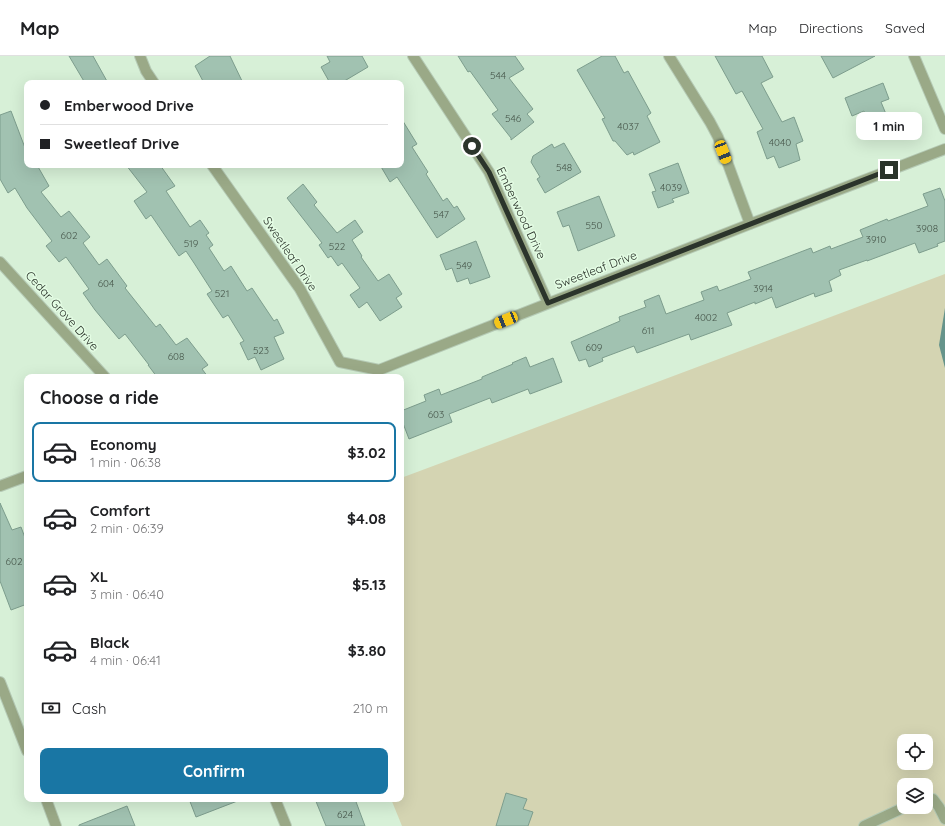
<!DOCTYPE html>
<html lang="en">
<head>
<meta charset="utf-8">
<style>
	body { margin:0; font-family:Quicksand,sans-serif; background:#f6f6f6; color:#202124; height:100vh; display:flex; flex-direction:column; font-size:15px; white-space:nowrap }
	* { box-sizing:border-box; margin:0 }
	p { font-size:13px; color:#757577 }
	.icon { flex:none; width:22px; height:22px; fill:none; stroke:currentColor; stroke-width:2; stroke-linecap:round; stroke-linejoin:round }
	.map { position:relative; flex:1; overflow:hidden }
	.sheet { position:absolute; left:24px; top:318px; width:380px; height:428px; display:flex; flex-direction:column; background:#fff; border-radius:8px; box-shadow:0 4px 16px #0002 }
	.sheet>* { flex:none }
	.top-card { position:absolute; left:24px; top:24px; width:380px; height:88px; border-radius:8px; box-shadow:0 4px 16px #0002; display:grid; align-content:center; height:88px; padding:0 16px; background:#fff }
	.controls { position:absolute; left:897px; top:678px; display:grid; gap:8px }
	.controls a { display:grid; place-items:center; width:36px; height:36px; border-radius:8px; background:#fff; box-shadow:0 4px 16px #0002; font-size:20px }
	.end { position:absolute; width:18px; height:18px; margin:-9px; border:5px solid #2b342b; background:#fff; box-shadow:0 0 0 2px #fff }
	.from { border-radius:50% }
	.bubble { position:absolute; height:28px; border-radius:8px; background:#fff; box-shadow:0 4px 16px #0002; font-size:13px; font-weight:700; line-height:28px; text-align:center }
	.car { position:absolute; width:12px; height:24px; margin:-12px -6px; border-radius:5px; box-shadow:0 0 3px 1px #0007; background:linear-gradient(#f5c518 24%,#345 0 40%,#f5c518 0 76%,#345 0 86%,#f5c518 0) }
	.top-card b { display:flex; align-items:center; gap:14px; height:38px; font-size:15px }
	.top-card b+b { border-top:1px solid #e0e0e0 }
	.top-card i { width:10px; height:10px; background:#202124 }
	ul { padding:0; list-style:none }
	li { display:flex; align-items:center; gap:12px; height:60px; margin:0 8px 6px; padding:0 8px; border:2px solid transparent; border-radius:8px }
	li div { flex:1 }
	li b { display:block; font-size:15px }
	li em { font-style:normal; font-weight:700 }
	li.current { border-color:#1976a4 }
	li>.icon { width:36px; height:36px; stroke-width:1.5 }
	h2 { padding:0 16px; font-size:18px; line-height:48px }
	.pay { display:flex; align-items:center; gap:10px; height:44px; padding:0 16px; font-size:15px }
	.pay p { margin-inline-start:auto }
	.button { display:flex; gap:8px; margin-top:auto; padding:8px 16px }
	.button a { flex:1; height:46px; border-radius:8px; background:#1976a4; color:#fff; font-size:16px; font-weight:700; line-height:46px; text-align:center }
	header { display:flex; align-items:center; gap:24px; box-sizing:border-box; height:56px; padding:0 20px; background:#fff; border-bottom:1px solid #e0e0e0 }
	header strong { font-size:19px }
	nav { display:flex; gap:22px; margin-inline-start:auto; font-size:14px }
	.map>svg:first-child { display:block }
	.green { fill:#d4d4b2; fill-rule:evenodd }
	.water { fill:#66948b }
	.building { fill:#a1c2b1; stroke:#7d9d8d }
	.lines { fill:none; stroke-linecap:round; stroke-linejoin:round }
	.lane-casing { stroke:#b5cab5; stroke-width:12 }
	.street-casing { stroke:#b5cab5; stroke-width:12 }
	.lane { stroke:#9aa987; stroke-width:10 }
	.street { stroke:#9aa987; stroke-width:10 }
	.route { stroke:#2b342b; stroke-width:5 }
	.labels { text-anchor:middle; stroke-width:3; stroke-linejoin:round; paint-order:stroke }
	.number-label { font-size:10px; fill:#48584c }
	.street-label { font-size:12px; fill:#2b342b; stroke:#e4fde4 }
</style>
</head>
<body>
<header>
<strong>Map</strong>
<nav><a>Map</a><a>Directions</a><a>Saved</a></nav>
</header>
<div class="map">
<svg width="945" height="770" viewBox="0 0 945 770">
	<rect width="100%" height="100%" fill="#d7f0d7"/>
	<path class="green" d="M945 218V770H402L391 743H401V422ZM904 685H926V707H904ZM904 729H926V751H904Z"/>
	<path class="water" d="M945 252V312L939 289Z"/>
	<path class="building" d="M69 0H93L108 27H85Z
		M210 0H230L243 27H204L195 10Z
		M327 0H362L368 11 341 27H330L321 11 330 6Z
		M458 0H515L524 13 509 22 533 53 527 58 534 66 511 84V82L492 58 498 54 470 15 468 16Z
		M602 0H615L624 17 628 15 651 57 647 60 660 86 634 99 633 96 627 99 615 85H613L602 63 605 62 577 14Z
		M715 0H762L773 21 761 27 782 66 794 61 803 85 796 88 800 104 779 112 774 100 767 103 757 76 763 73 742 35 736 38Z
		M821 0H875L833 22Z
		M883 27 889 43 881 46 891 70 872 78 864 55 852 60 845 42Z
		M11 55 27 97V109H37L49 130 41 136 61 161 69 155 90 181 83 187 99 209 107 203 127 230 125 232 156 271 160 268 176 289 187 282 208 309 202 313 208 321H157L148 309H149L125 278 119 283 95 254 83 237 89 233 66 201 59 206 46 190 52 185 27 152 15 132 8 137 0 123V59Z
		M401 62 417 88 412 91 428 116 426 118 443 145 447 142 454 152 457 150 465 163 437 182 397 121 390 126 380 109H401Z
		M564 87 581 116 545 137 537 123 540 121 531 106 533 100 552 88 554 92Z
		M678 107 689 137 672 143 674 146 658 152 652 136 656 135 649 118Z
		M126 109H160L175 130 166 135 190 171 200 164 209 177 206 179 213 189 209 192 224 215 231 210 247 235 252 232 274 265 277 263 284 277 274 281 284 303 261 314 255 301 248 304 240 287 244 285 228 259 223 262 207 238 212 235 194 207 186 195 179 200 151 159 146 163 134 145 147 136Z
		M303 128 317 146 314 149 337 177 355 164 363 176 352 184 362 200 361 201 378 225 389 218 402 238 396 242 402 251 380 265 367 246 359 252 350 239 360 232 342 207 338 210 331 200 328 202 319 189 322 187 287 142Z
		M940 132 945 145V185L937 188 938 190 919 197 915 187 867 205V204L839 214 841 219 829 225 832 235 815 241 814 237 776 252 772 241 755 248V246L727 257 732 269 691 284 689 278 637 297 634 290 602 302 603 305 589 311 586 303 579 305 571 286 620 265 619 261 646 251 644 245 659 239 666 258 704 244 701 236 717 230 719 235 751 223 748 216 811 192 813 197 830 190 831 193 863 181 860 174 887 163 888 165 928 150 923 138Z
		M599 140 615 180 578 195 569 169 563 171 557 156Z
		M476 185 490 221 470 228 468 222 457 226 452 212 446 214 440 199Z
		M526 301 530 311 553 302 562 326 530 338 528 333 492 347 490 342 449 358 452 366 409 383 401 362V355L426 345 424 339 439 333 441 339 482 323V321L513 308 512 307Z
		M0 447 12 474 21 471 27 487V548L11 554 0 525Z
		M506 737 527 743 523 753 533 756 528 770H496Z
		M189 743H240V744L196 761Z
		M315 743H355L365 770H326Z
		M127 750 135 770H79V769Z"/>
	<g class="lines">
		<defs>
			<path id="lane" d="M926 743H933L939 751 945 763
				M864 770 905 751"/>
			<path id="street" d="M140 0 146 15 154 27
				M413 0 489 116 548 247
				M669 0 710 66 718 81 750 168
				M914 0 945 73
				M212 109 300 233 340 306 379 314 750 168 945 93
				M0 206 105 321
				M0 430 27 420
				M0 626 27 695
				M46 743 56 770
				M275 743 286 770"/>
		</defs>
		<use href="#lane" class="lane-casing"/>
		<use href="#street" class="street-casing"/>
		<use href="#lane" class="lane"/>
		<use href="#street" class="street"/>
	</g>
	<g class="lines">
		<path class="route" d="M472 90 489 116 548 247 889 114"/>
	</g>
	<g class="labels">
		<g class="number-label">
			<text x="498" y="23">544</text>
			<text x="513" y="66">546</text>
			<text x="628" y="74">4037</text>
			<text x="780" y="90">4040</text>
			<text x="564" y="115">548</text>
			<text x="671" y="135">4039</text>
			<text x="441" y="162">547</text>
			<text x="594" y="173">550</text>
			<text x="927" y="176">3908</text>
			<text x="69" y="183">602</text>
			<text x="876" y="187">3910</text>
			<text x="191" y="191">519</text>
			<text x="337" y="194">522</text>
			<text x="464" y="213">549</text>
			<text x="106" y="231">604</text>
			<text x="763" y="236">3914</text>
			<text x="222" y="241">521</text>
			<text x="706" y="265">4002</text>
			<text x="648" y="278">611</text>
			<text x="594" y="295">609</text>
			<text x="261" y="298">523</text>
			<text x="176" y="304">608</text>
			<text x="436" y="362">603</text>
			<text x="14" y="509">602</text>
			<text x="345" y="762">624</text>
		</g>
		<g class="street-label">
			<text transform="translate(521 157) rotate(65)" y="4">Emberwood Drive</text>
			<text transform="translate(290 198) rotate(56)" y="4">Sweetleaf Drive</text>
			<text transform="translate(596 214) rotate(-21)" y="4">Sweetleaf Drive</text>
			<text transform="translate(62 255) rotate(48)" y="4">Cedar Grove Drive</text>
		</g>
	</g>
</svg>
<div class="controls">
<a><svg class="icon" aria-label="locate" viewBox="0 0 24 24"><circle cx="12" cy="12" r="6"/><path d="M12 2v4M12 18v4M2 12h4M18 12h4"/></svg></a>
<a><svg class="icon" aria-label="layers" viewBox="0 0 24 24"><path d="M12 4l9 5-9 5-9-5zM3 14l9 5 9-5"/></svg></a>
</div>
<i class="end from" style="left:472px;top:90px"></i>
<i class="end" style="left:889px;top:114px"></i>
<div class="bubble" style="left:856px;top:56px;width:66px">1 min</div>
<i class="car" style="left:723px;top:96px;rotate:159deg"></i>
<i class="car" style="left:506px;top:264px;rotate:248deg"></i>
<div class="top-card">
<b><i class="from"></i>Emberwood Drive</b>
<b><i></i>Sweetleaf Drive</b>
</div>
<section class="sheet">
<h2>Choose a ride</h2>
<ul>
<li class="current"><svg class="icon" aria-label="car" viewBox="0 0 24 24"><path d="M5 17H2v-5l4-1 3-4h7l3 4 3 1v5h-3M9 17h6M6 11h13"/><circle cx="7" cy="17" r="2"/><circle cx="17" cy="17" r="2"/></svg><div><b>Economy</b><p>1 min · 06:38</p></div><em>$3.02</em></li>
<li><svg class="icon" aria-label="car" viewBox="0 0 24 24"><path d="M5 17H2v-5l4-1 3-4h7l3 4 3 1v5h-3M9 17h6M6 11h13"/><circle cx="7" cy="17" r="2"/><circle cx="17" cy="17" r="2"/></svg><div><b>Comfort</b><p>2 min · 06:39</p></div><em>$4.08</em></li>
<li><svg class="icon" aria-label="car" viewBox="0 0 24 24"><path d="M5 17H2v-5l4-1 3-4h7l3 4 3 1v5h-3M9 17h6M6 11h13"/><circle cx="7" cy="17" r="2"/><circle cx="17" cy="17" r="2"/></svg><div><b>XL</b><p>3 min · 06:40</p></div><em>$5.13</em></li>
<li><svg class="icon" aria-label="car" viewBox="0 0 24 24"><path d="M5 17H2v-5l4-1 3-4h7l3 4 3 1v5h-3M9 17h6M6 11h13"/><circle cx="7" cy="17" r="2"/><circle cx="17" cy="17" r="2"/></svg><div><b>Black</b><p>4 min · 06:41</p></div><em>$3.80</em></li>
</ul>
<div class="pay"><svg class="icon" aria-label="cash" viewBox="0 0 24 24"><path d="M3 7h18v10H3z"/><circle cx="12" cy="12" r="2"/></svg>Cash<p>210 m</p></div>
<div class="button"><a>Confirm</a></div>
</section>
</div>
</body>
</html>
